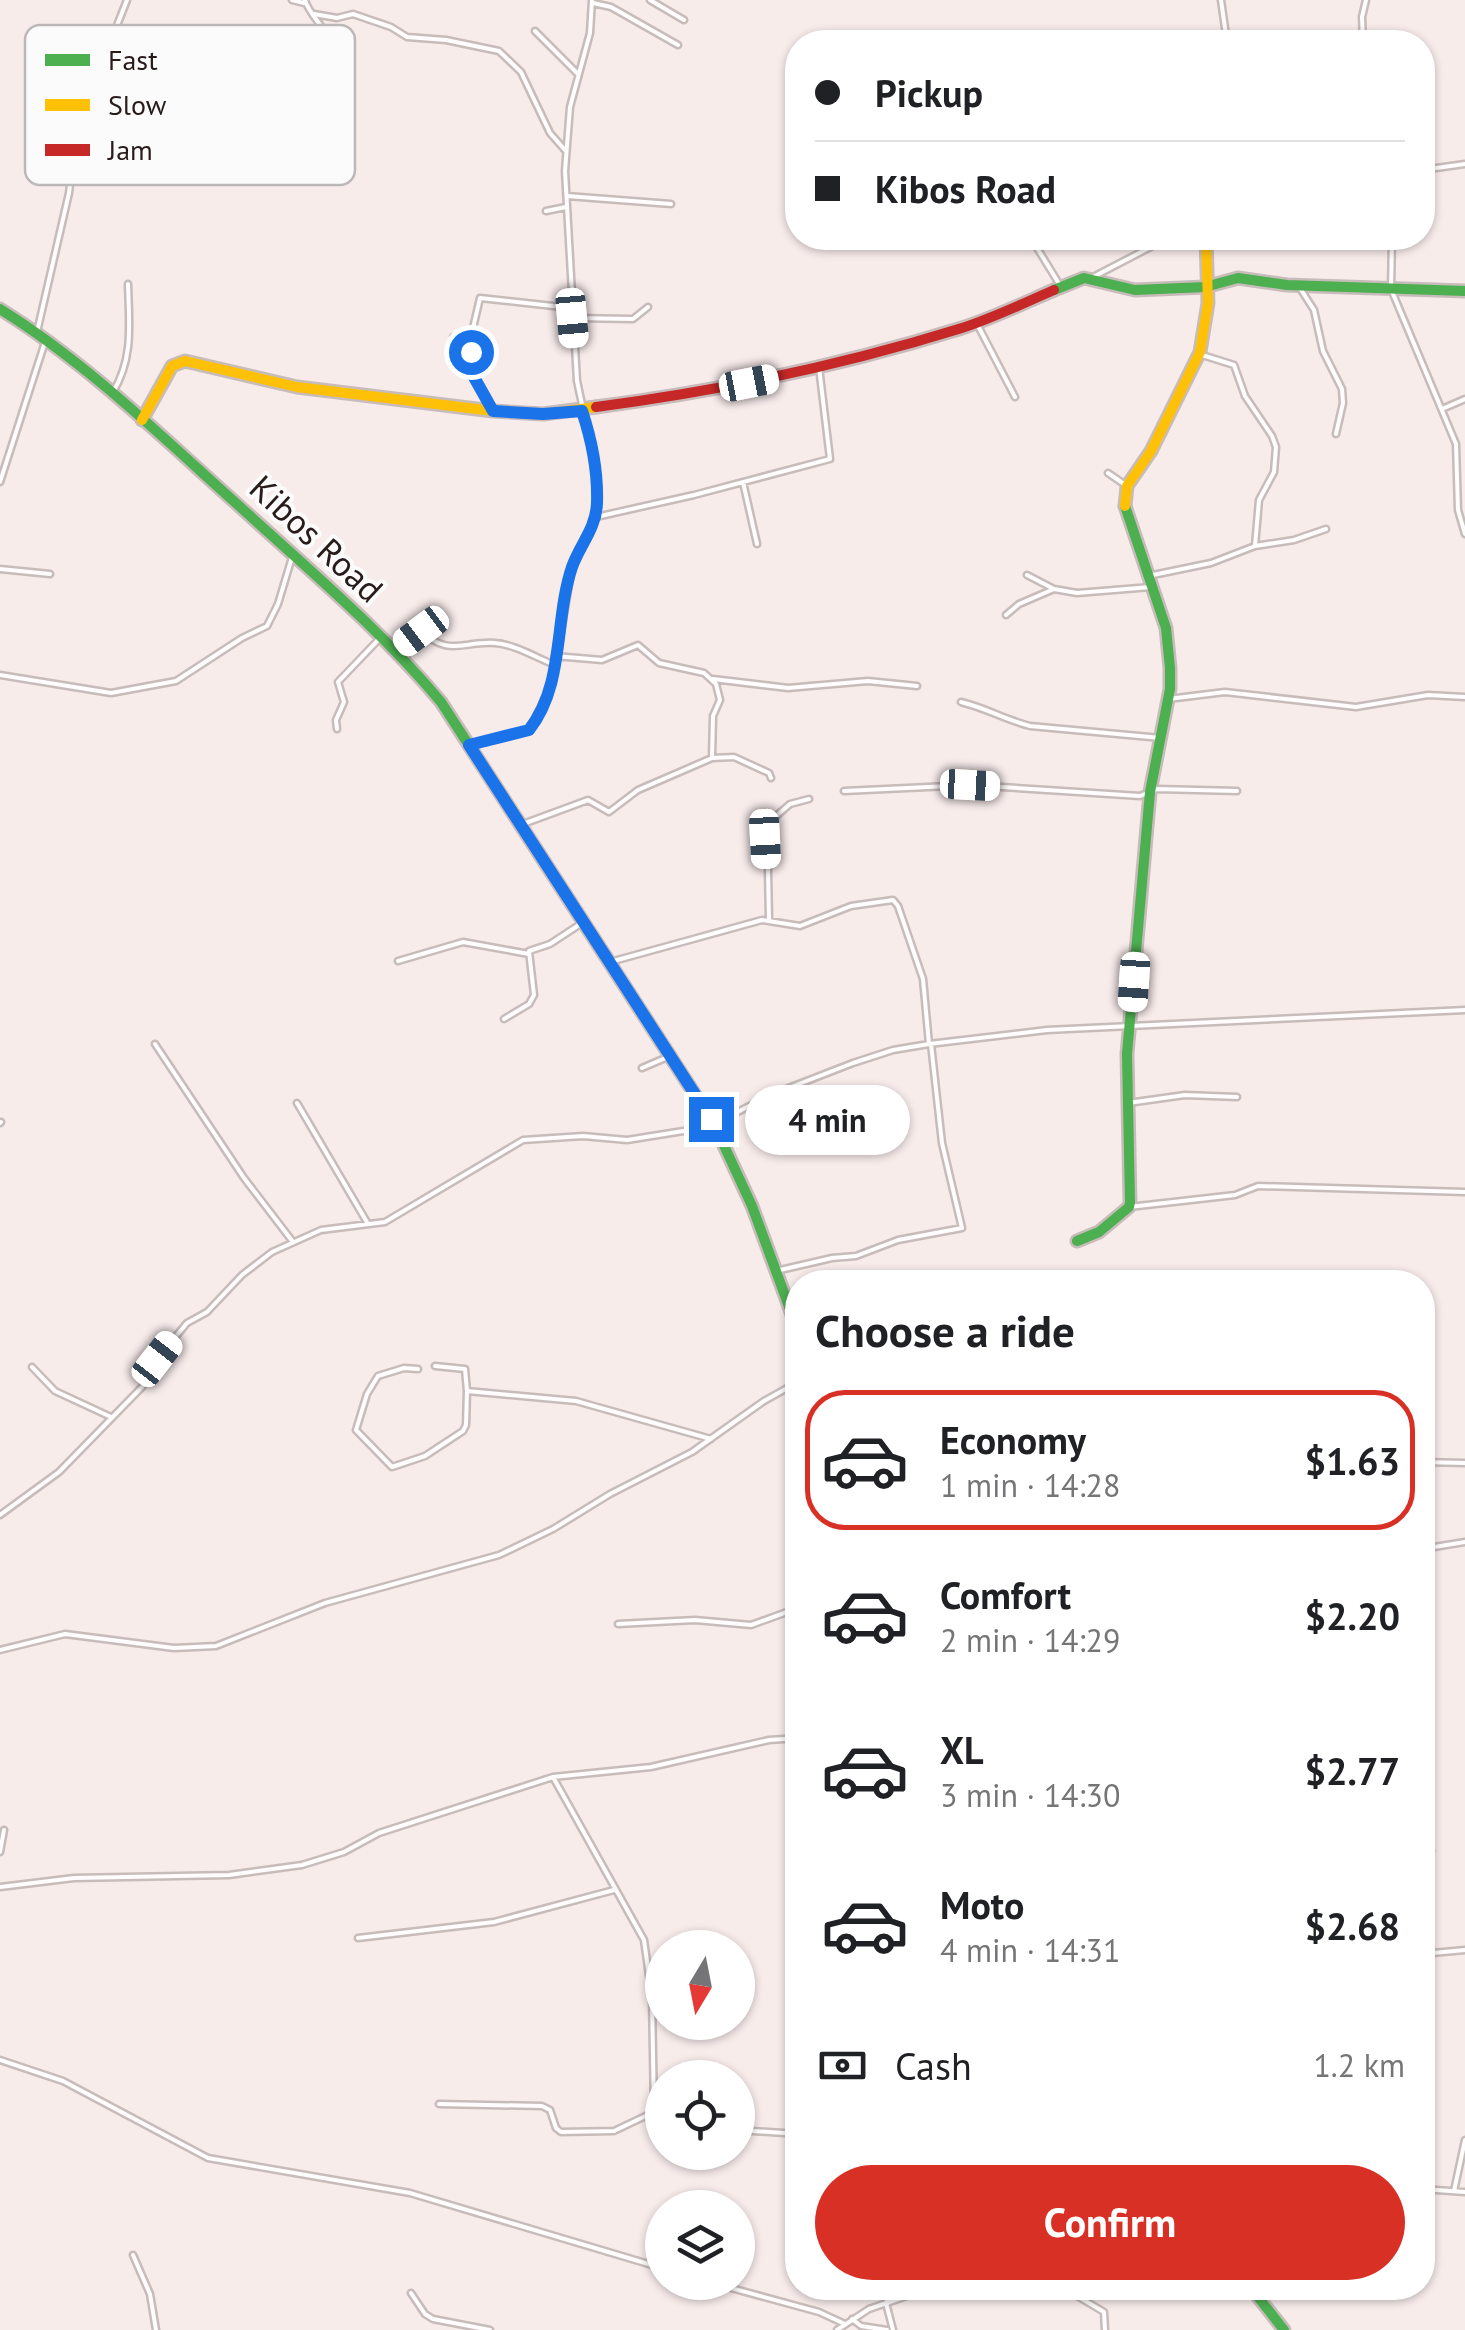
<!DOCTYPE html>
<html lang="en">
<head>
<meta charset="utf-8">
<style>
	body { margin:0; font-family:"PT Sans",sans-serif; background:#f6f6f6; color:#202124; height:100vh; display:flex; flex-direction:column; font-size:38px; white-space:nowrap }
	* { box-sizing:border-box; margin:0 }
	p { font-size:32px; color:#757577 }
	.icon { flex:none; width:55px; height:55px; fill:none; stroke:currentColor; stroke-width:2; stroke-linecap:round; stroke-linejoin:round }
	.map { position:relative; flex:1; overflow:hidden }
	.panel { position:absolute; left:785px; top:1270px; width:650px; height:1030px; display:flex; flex-direction:column; background:#fff; border-radius:40px; box-shadow:0 2px 8px #0004 }
	.panel>* { flex:none }
	.hud { position:absolute; left:785px; top:30px; width:650px; height:220px; border-radius:40px; box-shadow:0 2px 8px #0004; display:grid; align-content:center; height:220px; padding:0 30px; background:#fff }
	.needle { width:65px; rotate:190deg }
	.fabs { position:absolute; left:645px; top:1930px; display:grid; gap:20px }
	.fabs a { display:grid; place-items:center; width:110px; height:110px; border-radius:50%; background:#fff; box-shadow:0 2px 8px #0004; font-size:50px }
	.end { position:absolute; width:45px; height:45px; margin:-22px; border:12px solid #1a73e8; background:#fff; box-shadow:0 0 0 5px #fff }
	.from { border-radius:50% }
	.bubble { position:absolute; height:70px; border-radius:35px; background:#fff; box-shadow:0 2px 8px #0004; font-size:32px; font-weight:700; line-height:70px; text-align:center }
	.car { position:absolute; width:30px; height:60px; margin:-30px -15px; border-radius:12px; box-shadow:0 0 8px 2px #0007; background:linear-gradient(#fff 24%,#345 0 40%,#fff 0 76%,#345 0 86%,#fff 0) }
	.hud b { display:flex; align-items:center; gap:35px; height:95px; font-size:38px }
	.hud b+b { border-top:2px solid #e0e0e0 }
	.hud i { width:25px; height:25px; background:#202124 }
	ul { padding:0; list-style:none }
	li { display:flex; align-items:center; gap:30px; height:140px; margin:0 20px 15px; padding:0 10px; border:5px solid transparent; border-radius:40px }
	li div { flex:1 }
	li b { display:block; font-size:38px }
	li em { font-style:normal; font-weight:700 }
	li.active { border-color:#d93025 }
	li>.icon { width:90px; height:90px; stroke-width:1.5 }
	h2 { padding:0 30px; font-size:45px; line-height:120px }
	.pay { display:flex; align-items:center; gap:25px; height:110px; padding:0 30px; font-size:38px }
	.pay p { margin-inline-start:auto }
	.primary-button { display:flex; gap:20px; margin-top:auto; padding:20px 30px }
	.primary-button a { flex:1; height:115px; border-radius:60px; background:#d93025; color:#fff; font-size:40px; font-weight:700; line-height:115px; text-align:center }
	.map>svg:first-child { display:block }
	.lines { fill:none; stroke-linecap:round; stroke-linejoin:round }
	.street-casing { stroke:#c8bcbb; stroke-width:9 }
	.fast-casing { stroke:#c8bcbb; stroke-width:15 }
	.slow-casing { stroke:#c8bcbb; stroke-width:15 }
	.jam-casing { stroke:#c8bcbb; stroke-width:15 }
	.street { stroke:#fefcfc; stroke-width:4 }
	.fast { stroke:#4caf50; stroke-width:10 }
	.slow { stroke:#ffc107; stroke-width:10 }
	.jam { stroke:#c62828; stroke-width:10 }
	.route { stroke:#1a73e8; stroke-width:12 }
	.labels { text-anchor:middle; stroke-width:8; stroke-linejoin:round; paint-order:stroke }
	.street-label { font-size:35px; fill:#281c1b; stroke:#fbfbfb }
	.key { fill:#fbfbfb; stroke:#bcb8b8; stroke-width:2.5 }
	.key-label { font-size:28px; fill:#281c1b }
</style>
</head>
<body>
<div class="map">
<svg width="1465" height="2330" viewBox="0 0 1465 2330">
	<rect width="100%" height="100%" fill="#f8eceb"/>
	<g class="lines">
		<defs>
			<path id="street" d="M292 0 304 3
				M650 0 684 20
				M1221 0 1227 42
				M593 3 611 7 678 45
				M314 14 337 18 353 14 391 27 407 37 446 40 499 51 521 72 550 133 565 150
				M535 31 578 74
				M1363 42 1362 17 1366 0
				M303 156 321 67 333 45C326 29 308 13 305 0
				M1422 170 1465 164
				M567 196 671 204
				M546 211 566 207
				M1031 238 1061 287
				M1392 238 1391 289 1456 444 1458 510 1465 534
				M1093 277 1168 238
				M1298 285 1314 310 1323 351 1342 389 1343 403 1336 434
				M572 318 633 319 648 307
				M976 322 1015 397
				M37 332 69 193 77 127 127 0
				M453 337 470 341 471 370 493 411
				M470 341 480 298 571 308
				M1199 354 1234 365 1245 396 1272 436 1276 447 1274 472 1259 500 1255 546
				M113 392C134 358 129 322 128 284
				M1442 409 1465 399
				M1108 473 1127 486
				M0 482 46 339
				M743 482 757 544
				M596 517 694 495 830 459 819 367
				M0 569 50 574
				M1027 575 1054 589 1077 593 1151 587
				M1148 576 1211 563 1255 546 1294 540 1326 529
				M1006 615 1019 604 1054 589
				M396 650 421 631C449 657 462 641 495 643 514 644 537 658 555 665
				M555 656 602 660 638 645 659 663 704 673 716 684 720 700 713 716 712 758
				M0 675 111 693 176 681 242 638 267 626 278 604 293 554
				M713 679 788 688 868 681 917 686
				M1168 699 1225 692 1356 707 1428 695 1465 697
				M961 702C986 708 1006 720 1030 726L1161 738
				M337 729 336 720 344 702 338 682 381 637
				M471 744 529 730 552 685 572 567 590 534 597 506 596 469 577 381 565 171 570 107 590 33 592 0
				M844 791 970 785 1140 796 1157 789 1237 791
				M523 824 588 800 609 812 638 790 712 758 734 757 769 773 771 778
				M769 919 767 824 790 804 809 799
				M398 961 463 942 529 954
				M610 962 762 920 800 926 851 906 893 900 898 906 923 979 929 1044
				M504 1019 529 1004 534 995 529 951 550 944 582 923
				M155 1044 244 1178 293 1242
				M642 1068 670 1056
				M297 1103 368 1224
				M1128 1103 1185 1095 1237 1097
				M0 1123 1 1122
				M716 1123 773 1094 853 1063 893 1050 929 1044 1047 1030 1465 1010
				M1129 1207 1235 1195 1258 1186 1465 1192
				M776 1271 832 1258 856 1256 898 1240 962 1228 942 1143 931 1044
				M435 1366 465 1369 467 1391 576 1401 711 1439
				M32 1367 55 1391 111 1417
				M418 1369 404 1368 378 1376 367 1394 356 1430 392 1467 425 1456 463 1431 466 1425 467 1391
				M1422 1462 1465 1463
				M0 1515 59 1472 142 1387 157 1359 187 1323 207 1312 242 1275 272 1252 321 1230 385 1222 523 1140 583 1136 627 1140 696 1129 711 1119
				M1422 1549 1465 1542
				M618 1624 695 1620 751 1625 798 1608
				M0 1650 65 1634 174 1648 216 1646 325 1603 499 1555 553 1529 610 1494 692 1452 764 1401 798 1382
				M553 1777 644 1940 652 1997 654 2112
				M1422 1851H1431
				M0 1852 4 1830
				M0 1887 74 1878 229 1875 302 1865 344 1852 379 1833 553 1777 651 1767 769 1740 798 1738
				M358 1938 494 1922 614 1890
				M1422 1954 1465 1950
				M650 1984H662
				M0 2060 63 2081 208 2158 410 2193 662 2268
				M439 2104 542 2106 550 2110 556 2128 561 2132 614 2131 654 2112 662 2114
				M738 2130 798 2134
				M1422 2189 1465 2192
				M1454 2191 1465 2140
				M133 2255 150 2294 156 2330
				M709 2282 819 2312 845 2324
				M883 2288 888 2303
				M1070 2288 1072 2293 1104 2312 1105 2330
				M411 2293 425 2314 433 2319 490 2330
				M886 2303 893 2330
				M852 2319 861 2326 887 2330
				M837 2330 869 2309 930 2288"/>
			<path id="fast" d="M1054 290 1084 278 1135 290 1205 287 1238 278 1287 285 1465 291
				M0 309C87 363 161 436 237 504 307 568 380 629 441 702L714 1124 752 1206 798 1331
				M1077 1241 1099 1232 1129 1207 1130 1202 1127 1054 1150 792 1170 689V668L1166 628 1125 506
				M1251 2288 1284 2330"/>
			<path id="slow" d="M142 420 172 366 185 361 297 387 493 411 543 414 596 407
				M1125 506 1127 486 1151 451 1200 352 1208 303 1206 238"/>
			<path id="jam" d="M596 407C720 391 843 365 962 328 993 318 1024 303 1054 290"/>
		</defs>
		<use href="#street" class="street-casing"/>
		<use href="#fast" class="fast-casing"/>
		<use href="#slow" class="slow-casing"/>
		<use href="#jam" class="jam-casing"/>
		<use href="#street" class="street"/>
		<use href="#fast" class="fast"/>
		<use href="#slow" class="slow"/>
		<use href="#jam" class="jam"/>
	</g>
	<g class="lines">
		<path class="route" d="M471 352 470 370 493 411 543 414 582 411C592 441 598 471 597 503 596 529 580 544 572 567 554 621 565 684 529 730L469 745 711 1119"/>
	</g>
	<g class="labels">
		<g class="street-label">
			<text transform="translate(316 539) rotate(43)" y="12">Kibos Road</text>
		</g>
	</g>
	<rect x="25" y="25" width="330" height="160" rx="15" class="key"/>
	<rect x="45" y="54" width="45" height="12" fill="#4caf50"/>
	<rect x="45" y="99" width="45" height="12" fill="#ffc107"/>
	<rect x="45" y="144" width="45" height="12" fill="#c62828"/>
	<g class="key-label">
		<text x="108" y="70">Fast</text>
		<text x="108" y="115">Slow</text>
		<text x="108" y="160">Jam</text>
	</g>
</svg>
<div class="fabs">
<a><svg class="needle" viewBox="-14 -14 28 28"><path d="M0-13l5 13h-10z" fill="#e53935"/><path d="M0 13l5-13h-10z" fill="#757577"/></svg></a>
<a><svg class="icon" aria-label="locate" viewBox="0 0 24 24"><circle cx="12" cy="12" r="6"/><path d="M12 2v4M12 18v4M2 12h4M18 12h4"/></svg></a>
<a><svg class="icon" aria-label="layers" viewBox="0 0 24 24"><path d="M12 4l9 5-9 5-9-5zM3 14l9 5 9-5"/></svg></a>
</div>
<i class="end from" style="left:471px;top:352px"></i>
<i class="end" style="left:711px;top:1119px"></i>
<div class="bubble" style="left:745px;top:1085px;width:165px">4 min</div>
<i class="car" style="left:572px;top:318px;rotate:175deg"></i>
<i class="car" style="left:749px;top:383px;rotate:79deg"></i>
<i class="car" style="left:421px;top:631px;rotate:233deg"></i>
<i class="car" style="left:970px;top:785px;rotate:93deg"></i>
<i class="car" style="left:765px;top:839px;rotate:177deg"></i>
<i class="car" style="left:1134px;top:982px;rotate:184deg"></i>
<i class="car" style="left:157px;top:1359px;rotate:38deg"></i>
<div class="hud">
<b><i class="from"></i>Pickup</b>
<b><i></i>Kibos Road</b>
</div>
<section class="panel">
<h2>Choose a ride</h2>
<ul>
<li class="active"><svg class="icon" aria-label="car" viewBox="0 0 24 24"><path d="M5 17H2v-5l4-1 3-4h7l3 4 3 1v5h-3M9 17h6M6 11h13"/><circle cx="7" cy="17" r="2"/><circle cx="17" cy="17" r="2"/></svg><div><b>Economy</b><p>1 min · 14:28</p></div><em>$1.63</em></li>
<li><svg class="icon" aria-label="car" viewBox="0 0 24 24"><path d="M5 17H2v-5l4-1 3-4h7l3 4 3 1v5h-3M9 17h6M6 11h13"/><circle cx="7" cy="17" r="2"/><circle cx="17" cy="17" r="2"/></svg><div><b>Comfort</b><p>2 min · 14:29</p></div><em>$2.20</em></li>
<li><svg class="icon" aria-label="car" viewBox="0 0 24 24"><path d="M5 17H2v-5l4-1 3-4h7l3 4 3 1v5h-3M9 17h6M6 11h13"/><circle cx="7" cy="17" r="2"/><circle cx="17" cy="17" r="2"/></svg><div><b>XL</b><p>3 min · 14:30</p></div><em>$2.77</em></li>
<li><svg class="icon" aria-label="car" viewBox="0 0 24 24"><path d="M5 17H2v-5l4-1 3-4h7l3 4 3 1v5h-3M9 17h6M6 11h13"/><circle cx="7" cy="17" r="2"/><circle cx="17" cy="17" r="2"/></svg><div><b>Moto</b><p>4 min · 14:31</p></div><em>$2.68</em></li>
</ul>
<div class="pay"><svg class="icon" aria-label="cash" viewBox="0 0 24 24"><path d="M3 7h18v10H3z"/><circle cx="12" cy="12" r="2"/></svg>Cash<p>1.2 km</p></div>
<div class="primary-button"><a>Confirm</a></div>
</section>
</div>
</body>
</html>
